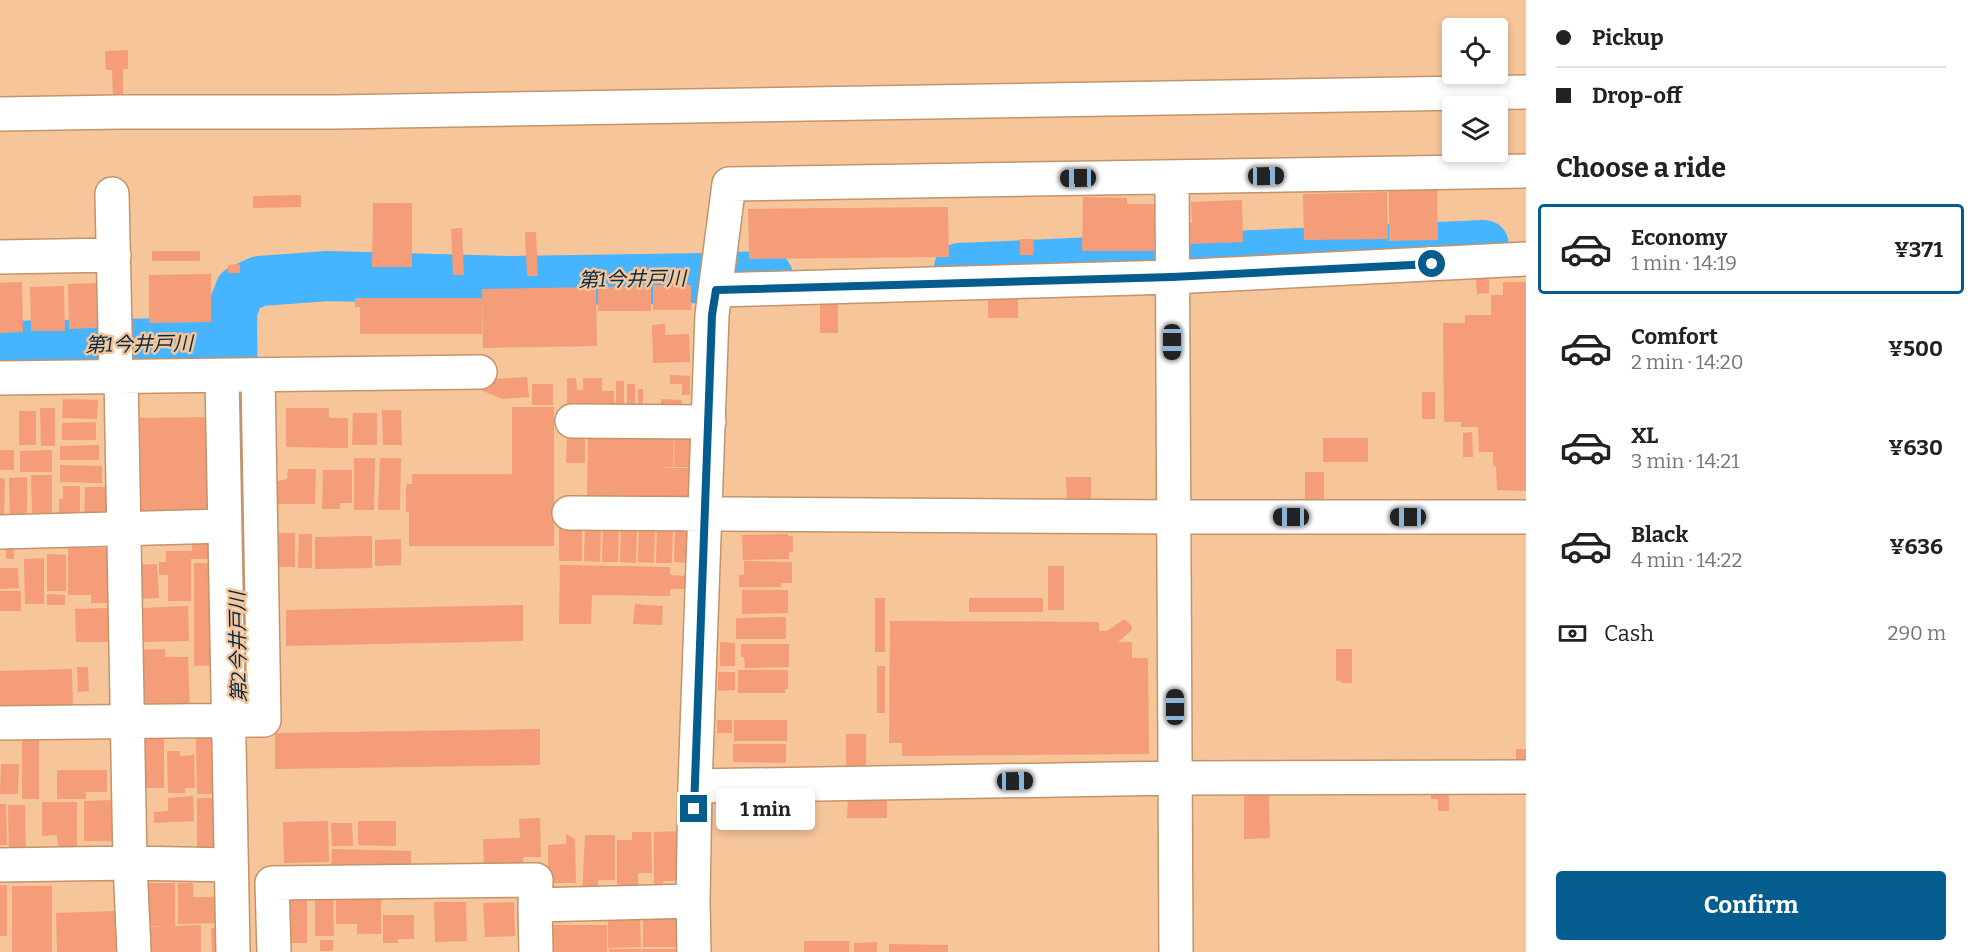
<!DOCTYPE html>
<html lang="en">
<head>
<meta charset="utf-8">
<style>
	body { margin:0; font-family:Bitter,"Noto Sans JP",serif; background:#f6f6f6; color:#222; height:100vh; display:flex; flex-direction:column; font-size:22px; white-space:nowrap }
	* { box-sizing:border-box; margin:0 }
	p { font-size:20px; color:#767676 }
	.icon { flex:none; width:33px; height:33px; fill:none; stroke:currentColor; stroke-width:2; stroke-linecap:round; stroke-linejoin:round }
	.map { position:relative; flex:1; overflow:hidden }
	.drawer { display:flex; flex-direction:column; background:#fff; width:450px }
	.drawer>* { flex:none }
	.banner { display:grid; align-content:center; height:132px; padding:0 30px; background:#fff }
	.controls { position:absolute; left:1442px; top:18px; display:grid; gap:12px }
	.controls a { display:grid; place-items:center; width:66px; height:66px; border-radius:6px; background:#fff; box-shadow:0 3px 9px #0003; font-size:30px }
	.end { position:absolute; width:27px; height:27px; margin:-14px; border:8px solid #045d8e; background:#fff; box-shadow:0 0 0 3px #fff }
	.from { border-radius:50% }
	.bubble { position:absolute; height:42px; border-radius:6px; background:#fff; box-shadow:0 3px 9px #0003; font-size:20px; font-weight:700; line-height:42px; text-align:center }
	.car { position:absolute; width:18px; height:36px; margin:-18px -9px; border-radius:8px; box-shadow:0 0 4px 2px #0007; background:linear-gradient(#222 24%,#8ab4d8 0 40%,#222 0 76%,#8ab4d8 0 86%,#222 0) }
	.banner b { display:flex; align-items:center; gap:21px; height:57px; font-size:22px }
	.banner b+b { border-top:2px solid #e0e0e0 }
	.banner i { width:15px; height:15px; background:#222 }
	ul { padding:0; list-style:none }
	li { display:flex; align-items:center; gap:18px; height:90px; margin:0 12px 9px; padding:0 18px; border:3px solid transparent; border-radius:6px }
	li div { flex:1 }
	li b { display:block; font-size:22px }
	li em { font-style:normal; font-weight:700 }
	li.on { border-color:#045d8e }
	li>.icon { width:54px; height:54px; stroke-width:1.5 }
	h2 { padding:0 30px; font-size:27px; line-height:72px }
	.pay { display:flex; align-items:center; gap:15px; height:66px; padding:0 30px; font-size:22px }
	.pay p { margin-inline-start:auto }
	.action { display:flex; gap:12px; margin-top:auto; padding:12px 30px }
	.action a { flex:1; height:69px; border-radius:6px; background:#045d8e; color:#fff; font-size:24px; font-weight:700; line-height:69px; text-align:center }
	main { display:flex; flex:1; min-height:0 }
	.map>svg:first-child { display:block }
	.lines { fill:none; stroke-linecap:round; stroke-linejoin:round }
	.river { stroke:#46b4fe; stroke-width:50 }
	.building { fill:#f59c79 }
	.minor-casing { stroke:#c3946b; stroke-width:36 }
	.minor { stroke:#fff; stroke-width:33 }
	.route { stroke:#045d8e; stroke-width:8 }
	.labels { text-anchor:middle; stroke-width:5; stroke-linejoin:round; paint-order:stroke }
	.water-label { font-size:20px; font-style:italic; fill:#002c49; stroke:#f6c59a }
</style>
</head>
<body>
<main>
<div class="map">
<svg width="1526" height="952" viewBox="0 0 1526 952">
	<rect width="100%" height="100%" fill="#f6c59a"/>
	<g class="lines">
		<path class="river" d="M959 268 1484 245
			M0 346 231 342
			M233 425 232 311 240 290 259 281 328 276 509 281 707 278 768 276"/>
	</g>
	<path class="building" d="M128 50V69H123V97H113L112 70H106L105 51Z
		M1437 186 1438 240 1389 241V187Z
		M1387 192 1388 239 1304 240 1303 194Z
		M301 195V207L253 208V196Z
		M1083 197 1127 198V204H1156V251H1082Z
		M1242 200 1243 242 1188 244 1187 223H1192L1191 202Z
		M373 203H412V267H372Z
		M948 207 949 257 749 259 748 209Z
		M462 228 464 275H453L451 229Z
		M525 232H536L538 276H527Z
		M1020 239H1034L1033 255H1020Z
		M152 251H200V261H152Z
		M240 264V273H228V265Z
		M211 274V322L149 323V275Z
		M1476 279H1489V293L1477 294Z
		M22 282 23 332 0 333V283Z
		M1503 282H1526V491L1497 490 1496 466H1493V452H1479L1478 427H1461V422H1444L1443 323H1465V315H1491V295H1503Z
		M96 283 97 328 69 329 68 284Z
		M653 285H691V310H653Z
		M64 286 65 331H31L30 287Z
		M651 286V311H598V287Z
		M596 287 597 346 483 348 482 289Z
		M355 298H482V334H360V307H355Z
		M988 298H1018V318H988Z
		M820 300H838V333H820Z
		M665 324V335L689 334 690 362 653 363 652 325Z
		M670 375 690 376V395H682V384H670Z
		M527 377 529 397 503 399 478 389 477 380Z
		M567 378H576L577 390H583V378H602V391H614V411L567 415Z
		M616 381H624V407H616Z
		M532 384H553V405H532Z
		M627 384H635V407H627Z
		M638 389H643V405H638Z
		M1422 392H1435V419H1422Z
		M63 399 98 400 97 419 62 418Z
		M661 399 682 400V410L661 409Z
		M512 407H554V546H409V512H406V488L407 484H412V474H512Z
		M40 408H55V446H41Z
		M286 408H329V418H348V448L286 447Z
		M382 410H401L402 445H383Z
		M19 411H36V445H19Z
		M353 413H377V445H352Z
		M216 417 218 514 141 516 140 418Z
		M96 422V440H62V423Z
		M588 431 674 432 673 467 659 468H694V504L587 503Z
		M675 432H691V467H674Z
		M1472 432 1473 457H1463V433Z
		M567 433 585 434V463H566Z
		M1323 438H1368V462H1323Z
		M99 445V460H60V446Z
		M0 450H14V470H0Z
		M52 450V472H20V451Z
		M354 458H375L374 510H354Z
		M380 458H401L400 510H378Z
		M60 465 102 466V483L60 482Z
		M288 469H316L315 504H278V481L287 479Z
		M323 470H352V503H340V509H322Z
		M1305 472H1324V504H1305Z
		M31 475H52V514H32Z
		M27 477V518H10L9 478Z
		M1066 477H1091V505H1067Z
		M0 478 5 479 4 517H0Z
		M63 486H80V518L59 517V499H63Z
		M85 487H107V523H84Z
		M585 525H601L600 562 584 561Z
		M603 525 619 526 618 562H602Z
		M621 525 637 526 636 563 620 562Z
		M639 525 655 526 654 563 638 562Z
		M675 525 691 526 690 563 674 562Z
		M559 526H582V561H559Z
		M657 526H673L672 563H656Z
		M278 533H295V567H279Z
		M299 534H312V568H298Z
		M788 534V536H793V552H789V559L743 560 742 535Z
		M372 536V568L315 569V537Z
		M192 538H217V559H191V601H168V575H159V562H166V551H192Z
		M401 539V565L375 566V540Z
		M6 542H14V559H6Z
		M68 548H109V603H91V595H68Z
		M47 554 66 555V591H47Z
		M44 558V604H25L24 559Z
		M744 561 792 562V583H781V587H739V575H744Z
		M194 563H223V665L194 666Z
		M157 564 159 598 137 599 136 565Z
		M560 565 670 567V575L687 576V589H670V596L592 595 591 624H559Z
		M1048 566H1064V610H1048Z
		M0 568H18L19 588 0 589Z
		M742 590H788V613L742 614Z
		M0 591H21V611H0Z
		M47 594 65 595V605H47Z
		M875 598H885V652H875Z
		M969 598H1043V612H969Z
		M635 604 663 606 662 625 633 624Z
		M523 605V641L286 646V610Z
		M188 606 189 641 144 642 143 608Z
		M109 608V642H76L75 609Z
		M786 617V639H736V618Z
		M1124 619 1131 625 1132 630 1118 642H1132V658H1148L1149 754 902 756V743H889L890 621 1099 622V631H1107Z
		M720 642 735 643V666H720Z
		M741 644H789V667L745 668 744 657H741Z
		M165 649V657H188L190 711 139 712 137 650Z
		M1336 649H1352V683H1341V681H1336Z
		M877 666H885V713H877Z
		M77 667H88L89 691 78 692Z
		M72 669 73 709 0 711V671Z
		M738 670H788V689H785V693H738Z
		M718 672H735V690L718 691Z
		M717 720H732V733H717Z
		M734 720H787V741H734Z
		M540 729V765L275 769V733Z
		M846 734H866V769H846Z
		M147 737H164V788H139V749Z
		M22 738H39V799H22Z
		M196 738H224L225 794H197Z
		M733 744H786V763L733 762Z
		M1516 749H1526V766H1516Z
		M167 751H180V756L194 755 195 788H185V793H168Z
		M1 764H19L18 794H0Z
		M57 770H107V792H86V799H57Z
		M1449 791V811H1438V799H1431V792Z
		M1244 795H1269L1270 838 1244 839Z
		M193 796 194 821 154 823V812L168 811V798Z
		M848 796H887V818H847Z
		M197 798H227L226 853H197Z
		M115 800V841H84V801Z
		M42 802H77V846H58L57 835 42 836Z
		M0 804H6L7 845H0Z
		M8 805H25L26 856H9Z
		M540 818 541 857H523L524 867 484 868 483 839 520 838 519 819Z
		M328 821 329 862 284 863 283 822Z
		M358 821H396V846L358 845Z
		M331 823H352L353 846H332Z
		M680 831V881H663V891H654V832Z
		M632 832H651L652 873H638V890H617V840H632Z
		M566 834 575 839 576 883H548V845L566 844Z
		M585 835H615V880H598V896H582Z
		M332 849 411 851V874L331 872Z
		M148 883H175V926L201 925V952H146L145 927H166L148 926Z
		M178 883H193V897H216L228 923 178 924Z
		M0 885H7V936H0Z
		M12 886H52V952H12Z
		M333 896 334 936H315V897Z
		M381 896V934H357V924H336V897Z
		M286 899H307V943H286Z
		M434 902H466L467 941 435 942Z
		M514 902 515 936 485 937 483 903Z
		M117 911 118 952H57L56 913Z
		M383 915H414V939H398V943H383Z
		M643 916H678L679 947H643Z
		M608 917H640L641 947 608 948Z
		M547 925H607V952H547Z
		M230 927 231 952H212L211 928Z
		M320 940H333V951H320Z
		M804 941H849V952H804Z
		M877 942V952H854V943Z
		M889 944 948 945V952H889Z
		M609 949H641V952H609Z
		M642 949H678V952H642Z"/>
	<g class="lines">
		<defs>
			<path id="minor" d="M0 114 120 112H336L1526 92
				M1172 177 1176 952
				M112 194 116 377
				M0 257 114 255
				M716 290 1172 277 1526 259
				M222 376 233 952
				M121 377 130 863 231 865
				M0 378 480 372
				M572 421 709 422
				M569 513 1174 517H1526
				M0 532 225 526
				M0 723 264 720 258 376
				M695 786 1175 778 1526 777
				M0 865 130 863 134 952
				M693 901 694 952
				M535 905 536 952
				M274 952 272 883 536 880 535 905 693 901 695 786 712 315 729 184 1526 171"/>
		</defs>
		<use href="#minor" class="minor-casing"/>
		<use href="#minor" class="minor"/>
	</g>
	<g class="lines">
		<path class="route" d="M694 809 712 315 716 290 1172 277 1432 264"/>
	</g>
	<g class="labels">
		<g class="water-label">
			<text transform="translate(632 279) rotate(-1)" y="7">第1今井戸川</text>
			<text transform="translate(139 344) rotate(-1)" y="7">第1今井戸川</text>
			<text transform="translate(238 647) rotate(-91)" y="7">第2今井戸川</text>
		</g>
	</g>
</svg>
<div class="controls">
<a><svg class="icon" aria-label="locate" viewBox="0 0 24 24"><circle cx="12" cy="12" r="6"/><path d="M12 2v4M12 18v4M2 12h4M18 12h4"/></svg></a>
<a><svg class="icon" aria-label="layers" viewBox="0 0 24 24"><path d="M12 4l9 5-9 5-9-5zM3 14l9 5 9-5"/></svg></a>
</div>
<i class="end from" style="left:1432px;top:264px"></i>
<i class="end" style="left:694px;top:809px"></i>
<div class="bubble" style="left:716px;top:788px;width:99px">1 min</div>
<i class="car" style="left:1266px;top:176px;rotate:89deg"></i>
<i class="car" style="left:1078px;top:178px;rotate:269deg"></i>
<i class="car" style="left:1172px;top:342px;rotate:180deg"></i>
<i class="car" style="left:1291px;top:517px;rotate:270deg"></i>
<i class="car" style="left:1408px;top:517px;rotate:270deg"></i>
<i class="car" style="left:1175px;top:707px;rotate:0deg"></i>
<i class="car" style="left:1015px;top:781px;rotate:89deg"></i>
</div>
<section class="drawer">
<div class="banner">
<b><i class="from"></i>Pickup</b>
<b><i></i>Drop-off</b>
</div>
<h2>Choose a ride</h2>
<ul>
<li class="on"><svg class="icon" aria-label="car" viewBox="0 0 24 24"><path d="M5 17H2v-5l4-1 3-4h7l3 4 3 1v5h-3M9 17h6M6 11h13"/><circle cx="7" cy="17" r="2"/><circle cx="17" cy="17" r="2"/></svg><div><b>Economy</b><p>1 min · 14:19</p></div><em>¥371</em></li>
<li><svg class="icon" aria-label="car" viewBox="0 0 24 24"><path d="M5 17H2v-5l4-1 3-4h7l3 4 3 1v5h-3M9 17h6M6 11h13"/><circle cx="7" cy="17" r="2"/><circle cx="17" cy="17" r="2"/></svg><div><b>Comfort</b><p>2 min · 14:20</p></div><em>¥500</em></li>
<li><svg class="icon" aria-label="car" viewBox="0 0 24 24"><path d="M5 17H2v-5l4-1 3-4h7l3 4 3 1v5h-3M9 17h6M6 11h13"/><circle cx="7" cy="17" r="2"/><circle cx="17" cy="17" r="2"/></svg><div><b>XL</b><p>3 min · 14:21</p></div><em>¥630</em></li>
<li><svg class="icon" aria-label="car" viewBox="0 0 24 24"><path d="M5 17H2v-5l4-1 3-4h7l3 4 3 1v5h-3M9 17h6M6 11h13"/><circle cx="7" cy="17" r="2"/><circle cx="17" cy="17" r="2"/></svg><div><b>Black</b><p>4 min · 14:22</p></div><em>¥636</em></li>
</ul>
<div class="pay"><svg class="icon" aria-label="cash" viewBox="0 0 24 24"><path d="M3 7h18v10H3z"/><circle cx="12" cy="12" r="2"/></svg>Cash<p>290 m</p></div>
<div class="action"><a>Confirm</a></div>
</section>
</main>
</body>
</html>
